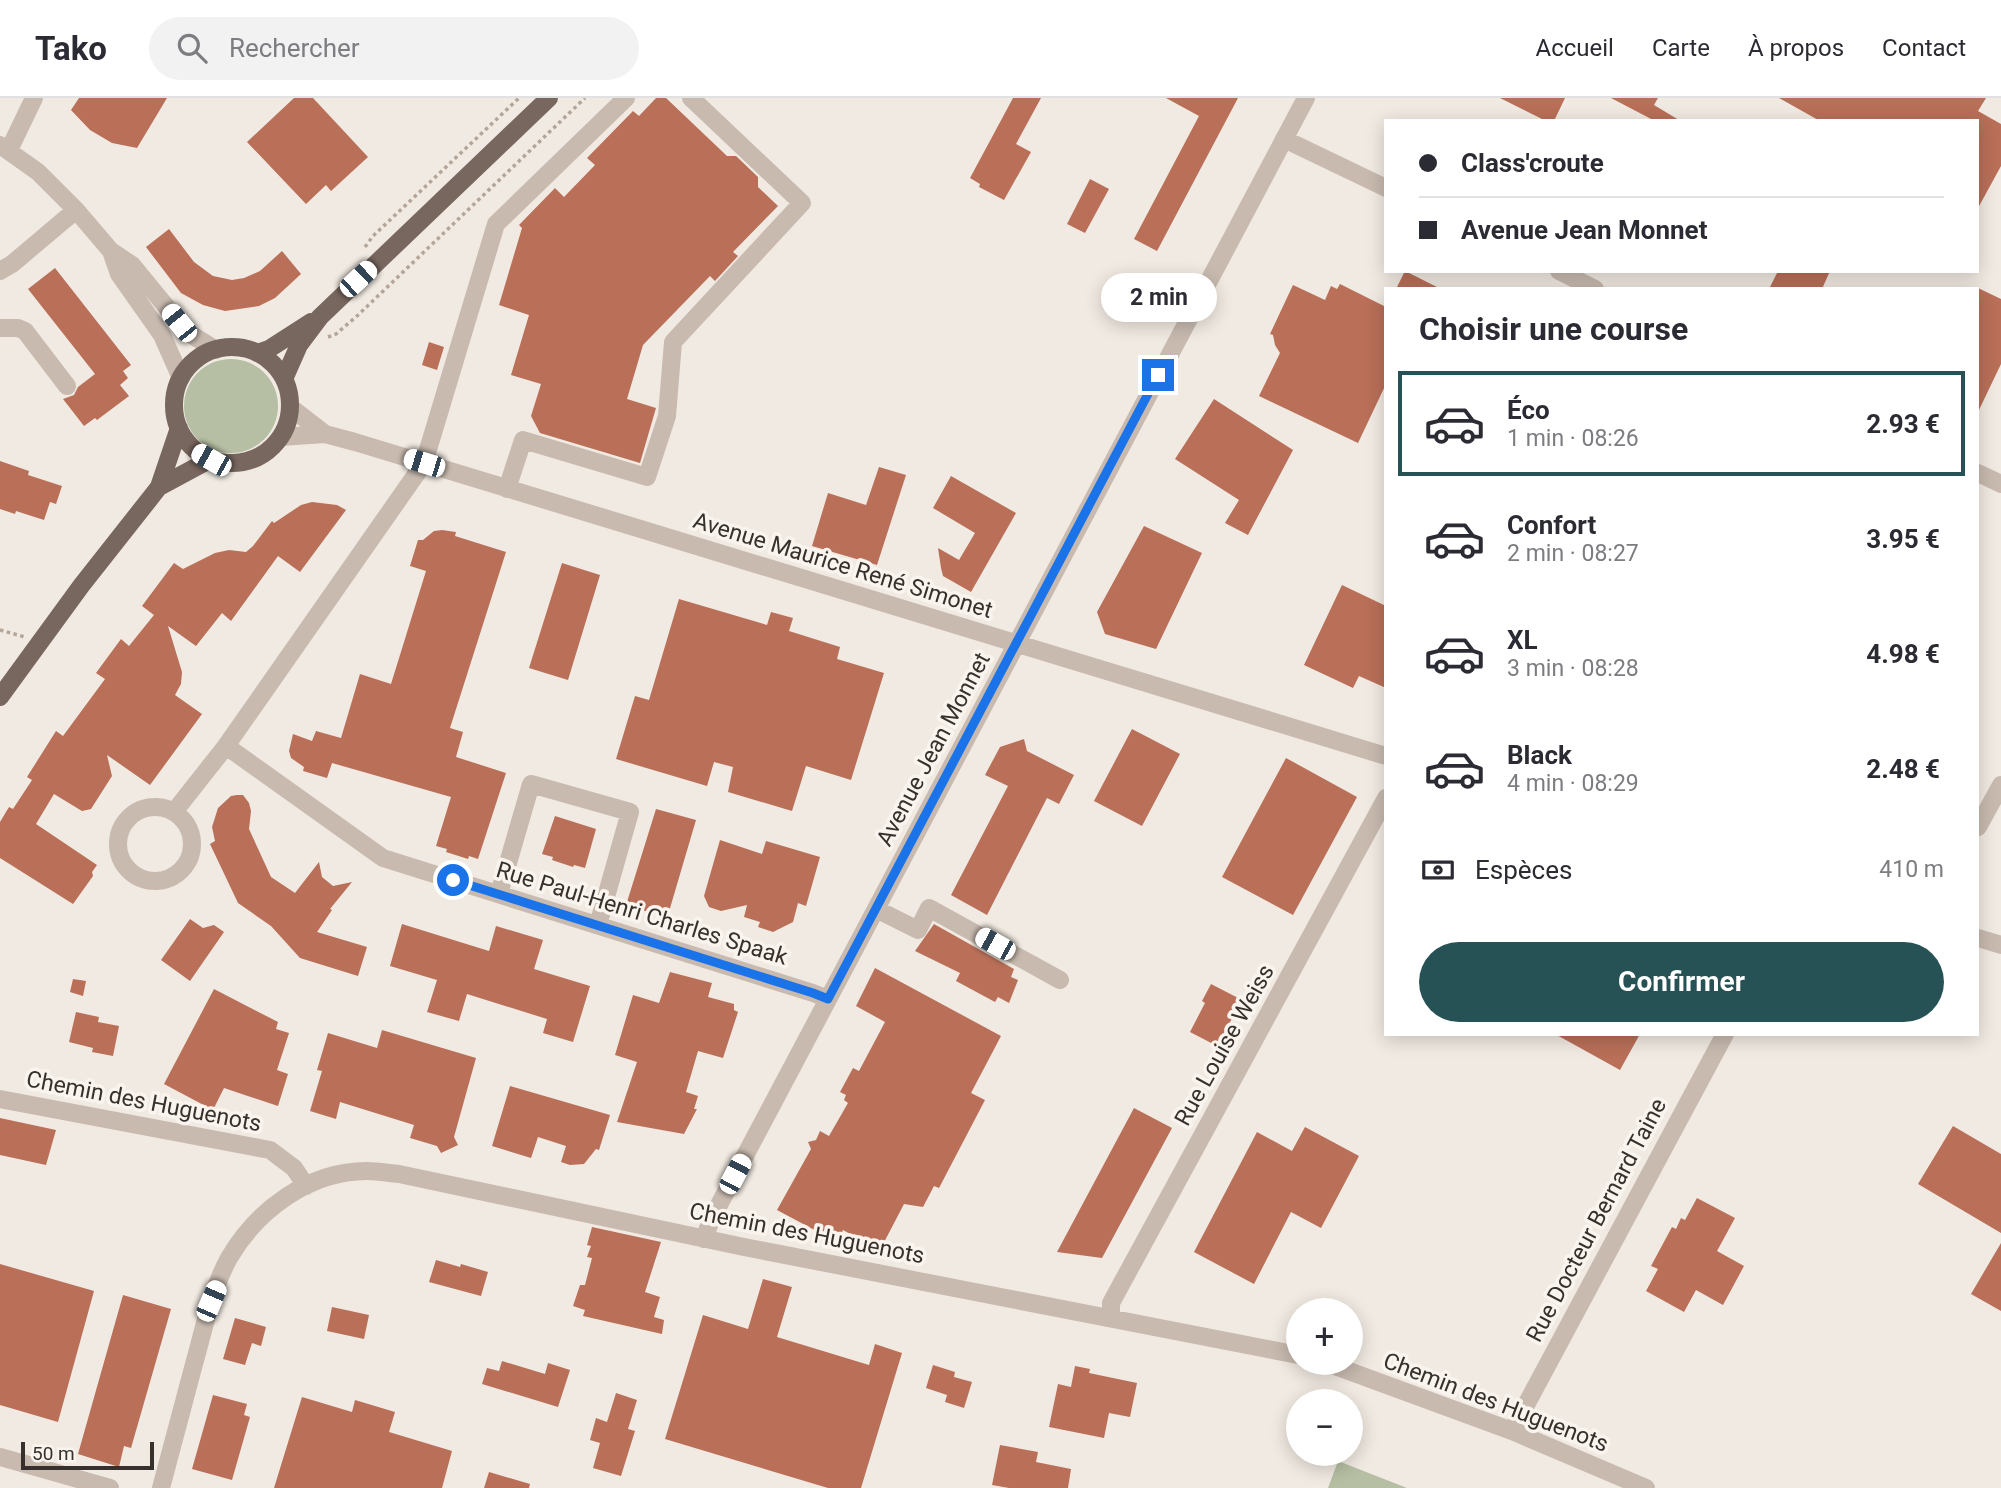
<!DOCTYPE html>
<html lang="fr">
<head>
<meta charset="utf-8">
<style>
	body { margin:0; font-family:Roboto,sans-serif; background:#f2f2f3; color:#2b2b33; height:100vh; display:flex; flex-direction:column; font-size:26px; white-space:nowrap }
	* { box-sizing:border-box; margin:0 }
	p { font-size:23px; color:#7c7c81 }
	.icon { flex:none; width:38px; height:38px; fill:none; stroke:currentColor; stroke-width:2; stroke-linecap:round; stroke-linejoin:round }
	.map { position:relative; flex:1; overflow:hidden }
	.sheet { position:absolute; left:1384px; top:189px; width:595px; height:749px; display:flex; flex-direction:column; background:#fff; border-radius:0px; box-shadow:0 4px 18px #0003 }
	.sheet>* { flex:none }
	.guide { position:absolute; left:1384px; top:21px; width:595px; height:154px; border-radius:0px; box-shadow:0 4px 18px #0003; display:grid; align-content:center; height:154px; padding:0 35px; background:#fff }
	.fabs { position:absolute; left:1286px; top:1200px; display:grid; gap:14px }
	.fabs a { display:grid; place-items:center; width:77px; height:77px; border-radius:50%; background:#fff; box-shadow:0 4px 18px #0003; font-size:35px }
	.scale { position:absolute; left:21px; bottom:18px; width:133px; box-sizing:border-box; padding-left:7px; border:4px solid #38302c; border-top:0; font-size:19px; line-height:24px; white-space:nowrap; color:#38302c; -webkit-text-stroke:5px #f9f4ee; paint-order:stroke }
	.end { position:absolute; width:32px; height:32px; margin:-16px; border:9px solid #1a73e8; background:#fff; box-shadow:0 0 0 4px #fff }
	.from { border-radius:50% }
	.bubble { position:absolute; height:49px; border-radius:24px; background:#fff; box-shadow:0 4px 18px #0003; font-size:23px; font-weight:700; line-height:49px; text-align:center }
	.car { position:absolute; width:21px; height:42px; margin:-21px -10px; border-radius:9px; box-shadow:0 0 5px 2px #0007; background:linear-gradient(#fff 24%,#345 0 40%,#fff 0 76%,#345 0 86%,#fff 0) }
	.guide b { display:flex; align-items:center; gap:24px; height:66px; font-size:26px }
	.guide b+b { border-top:2px solid #e1e1e2 }
	.guide i { width:18px; height:18px; background:#2b2b33 }
	ul { padding:0; list-style:none }
	li { display:flex; align-items:center; gap:21px; height:105px; margin:0 14px 10px; padding:0 21px; border:4px solid transparent; border-radius:0px }
	li div { flex:1 }
	li b { display:block; font-size:26px }
	li em { font-style:normal; font-weight:700 }
	li.on { border-color:#265255 }
	li>.icon { width:63px; height:63px; stroke-width:1.5 }
	h2 { padding:0 35px; font-size:32px; line-height:84px }
	.pay { display:flex; align-items:center; gap:18px; height:77px; padding:0 35px; font-size:26px }
	.pay p { margin-inline-start:auto }
	.button { display:flex; gap:14px; margin-top:auto; padding:14px 35px }
	.button a { flex:1; height:80px; border-radius:42px; background:#265255; color:#fff; font-size:28px; font-weight:700; line-height:80px; text-align:center }
	header { display:flex; align-items:center; gap:42px; box-sizing:border-box; height:98px; padding:0 35px; background:#fff; border-bottom:2px solid #e1e1e2 }
	header strong { font-size:33px }
	nav { display:flex; gap:38px; margin-inline-start:auto; font-size:24px }
	.search { width:490px; height:63px; background:#f2f2f3; display:flex; align-items:center; gap:18px; box-sizing:border-box; padding:0 24px; border-radius:38px; color:#7c7c81; font-size:26px }
	.map>svg:first-child { display:block }
	.green { fill:#b6bfa3 }
	.building { fill:#b96f58 }
	.lines { fill:none; stroke-linecap:round; stroke-linejoin:round }
	.path { stroke:#b4a599; stroke-width:3.5; stroke-dasharray:3.5 3.5; stroke-linecap:butt }
	.minor { stroke:#c8baaf; stroke-width:18 }
	.major { stroke:#78675f; stroke-width:18 }
	.route { stroke:#1a73e8; stroke-width:9 }
	.labels { text-anchor:middle; stroke-width:7; stroke-linejoin:round; paint-order:stroke }
	.street-label { font-size:23px; fill:#38302c; stroke:#f9f4ee }
</style>
</head>
<body>
<header>
<strong>Tako</strong>
<div class="search"><svg class="icon" aria-label="search" viewBox="0 0 24 24"><circle cx="10" cy="10" r="6"/><path d="M15 15l6 6"/></svg>Rechercher</div>
<nav><a>Accueil</a><a>Carte</a><a>À propos</a><a>Contact</a></nav>
</header>
<div class="map">
<svg width="2001" height="1390" viewBox="0 0 2001 1390">
	<rect width="100%" height="100%" fill="#f1eae2"/>
	<path class="green" d="M184 308a47 47 0 1 1 94 0a47 47 0 1 1-94 0Z
		M1338 1363 1407 1390H1328Z"/>
	<path class="building" d="M79 0H167L137 50 112 45 90 32 71 12Z
		M294 0H313L368 59 331 93 326 87 306 106 247 44Z
		M656 0H666L727 58H736L758 79V89L778 108 733 154 738 158 715 183 710 178 643 247 627 301 656 310 640 365 540 335 531 318 541 286 511 277 529 217 499 207 522 130 519 127 555 90 564 99 595 67 587 60 633 13 639 18Z
		M1013 0H1041L1016 46 1031 54 1004 102 979 89 980 86 970 80Z
		M1166 0H1238L1157 153 1134 141 1199 18Z
		M1500 0H1565L1554 23H1546Z
		M1611 0H1658L1654 7 1679 22 1655 23Z
		M1779 0H1986L1978 13 2001 26V68L1978 110V23H1820Z
		M1090 81 1109 91 1085 135 1067 126Z
		M169 131 194 164 213 178 232 182 244 180 260 173 282 153 301 176 275 200 259 208 225 213 203 207 181 195 146 149Z
		M55 170 131 267 123 273 128 280 120 287 129 298 97 322 95 320 84 328 63 301 74 297 78 289 95 276 28 191Z
		M1405 173 1441 191H1396Z
		M1778 173H1830L1822 191H1769Z
		M1340 186 1386 209V286L1358 345 1259 298 1280 255 1275 247 1273 237 1270 236 1293 187 1325 202 1331 188 1337 191Z
		M1978 190 2001 201V266L1978 314Z
		M429 244 444 249 437 272 422 267Z
		M1214 301 1293 352 1248 437 1225 425 1239 402 1175 361Z
		M0 363 29 373 28 377 62 388 56 406 50 404 44 422 16 413 15 416 0 411Z
		M879 369 906 377 877 467 812 448 828 395 866 407Z
		M951 378 1016 415 971 494 943 478 941 470 938 450 959 462 975 435 933 410Z
		M312 404 337 407 346 412 300 474 278 458 231 523 222 515 196 548 168 528 182 574 181 586 175 597 202 616 150 687 107 657 112 678 91 711 82 713 54 696 36 726 97 767 92 774 93 778 73 806 0 760V724L9 709 13 711 32 682 27 679 56 633 63 638 105 581 96 575 121 541 129 548 154 517 142 508 174 465 183 471 215 455 229 452 246 454 253 448 272 423 274 425 301 407Z
		M1144 428 1202 455 1156 551 1105 536 1097 514Z
		M442 432 456 434 455 438 506 454 450 630 463 634 456 659 506 675 478 761 469 758 468 761 446 754 447 751 436 748 451 699 332 665 327 680 303 673 304 669 291 660 289 653 293 636 312 643 316 633 341 640 360 576 391 586 426 473 410 468 418 442H423L434 433Z
		M562 465 600 477 568 582 529 570Z
		M1342 487 1386 508V590L1359 578 1353 590 1304 567Z
		M679 501 767 527 771 514 793 520 789 533 840 549 837 561 884 575 851 682 806 668 792 713 728 694 733 669 714 664 707 688 616 661 635 598 649 602Z
		M1132 631 1180 656 1142 728 1094 703Z
		M1024 641 1027 653 1074 677 1059 706 1047 700 987 817 951 797 1008 688 985 677 1000 649Z
		M1286 660 1357 699 1293 817 1222 779Z
		M237 697H243L249 705 251 713 249 731 271 779 295 795 319 764 322 779 333 788 352 784 330 811 332 812 317 834 367 849 358 878 300 860 271 828 238 805 210 746 215 743 212 729 218 710 231 698Z
		M656 711 696 722 668 817 657 814 656 816 634 810 635 807 627 804Z
		M555 718 596 731 585 770 574 767 573 769 552 762 553 759 542 756Z
		M720 742 762 756 766 743 820 759 806 808 798 805 793 824 773 834 758 829 760 824 744 819 747 807 721 813 709 809 704 798Z
		M190 821 203 830 214 827 224 834 190 883 161 862Z
		M402 826 489 853 496 828 543 842 534 871 590 888 573 944 543 935 547 921 467 896 459 923 427 914 437 882 390 868Z
		M934 826 1014 871 1011 879 1018 882 1009 905 998 899 995 904 956 883 960 875 915 853Z
		M875 870 1001 938 971 995 985 1002 939 1090 934 1088 923 1109 904 1106 880 1152 843 1132 837 1144 777 1112 811 1051 808 1044 816 1042 820 1033 829 1038 848 1005 844 1002 846 997 840 994 853 970 859 973 885 924 856 908Z
		M670 874 712 885 708 899 734 906V912L738 914 723 960 698 953 686 994 698 998 694 1011H697L684 1036 617 1024 637 964 615 957 633 897 659 905Z
		M73 881 86 883 83 898 70 894Z
		M1211 886 1242 902 1217 948 1190 934 1205 905 1202 903Z
		M214 891 278 924 276 931 289 935 277 972 288 976 278 1008 224 990 213 1012 164 986Z
		M76 914 99 919 98 924 119 928 113 958 92 954 93 950 69 944Z
		M382 932 476 960 454 1039 458 1047 441 1055 437 1048 410 1040 414 1027 340 1004 336 1021 310 1013 322 973 317 972 328 935 377 950Z
		M1555 936H1640L1620 972Z
		M510 988 610 1017 599 1052 596 1051 584 1066 570 1067 561 1064 566 1048 538 1039 531 1060 492 1048Z
		M1134 1010 1172 1030 1102 1160 1057 1154Z
		M0 1020 56 1032 46 1067 0 1057Z
		M1953 1028 2001 1056V1135L1918 1086Z
		M1305 1029 1359 1058 1321 1130 1291 1114 1254 1186 1194 1154 1257 1034 1292 1053Z
		M1697 1100 1735 1120 1717 1153 1744 1168 1723 1207 1696 1192 1684 1214 1646 1193 1658 1171 1651 1168 1672 1129 1676 1131 1681 1120 1685 1122Z
		M592 1129 661 1144 645 1194 660 1199 654 1219 664 1222 662 1236 583 1218 585 1212 573 1208 580 1187H585L592 1160 587 1159 591 1148 587 1147Z
		M2001 1145V1213L1971 1196Z
		M436 1162 460 1169 461 1166 488 1174 481 1198 429 1184Z
		M0 1166 94 1193 58 1324 0 1307Z
		M763 1181 792 1189 777 1239 869 1267 875 1246 902 1255 861 1390H828L665 1341 703 1217 748 1231Z
		M123 1197 171 1211 131 1350 124 1348 119 1369 78 1356Z
		M332 1209 369 1217 364 1241 327 1233Z
		M235 1220 266 1229 261 1248 252 1245 245 1267 223 1261Z
		M502 1263 545 1276 548 1265 570 1272 558 1309 482 1286 487 1270 499 1273Z
		M933 1267 955 1274 954 1279 972 1284 964 1310 945 1304 947 1297 926 1290Z
		M1075 1268 1090 1271 1089 1275 1137 1285 1130 1319 1109 1315 1104 1340 1049 1329 1058 1286 1071 1289Z
		M616 1295 637 1302 628 1331 635 1333 621 1378 593 1370 600 1345 590 1342 596 1320 607 1324Z
		M213 1297 247 1306 244 1317 250 1319 232 1382 192 1371Z
		M302 1299 352 1314 355 1302 395 1314 389 1334 452 1353 442 1390H274Z
		M1000 1347 1038 1354 1036 1364 1071 1371 1068 1390H1009L992 1387Z
		M489 1374 530 1386 529 1390H484Z"/>
	<g class="lines">
		<path class="path" d="M365 149 373 138 519 0
			M328 239 336 236 357 218 585 0
			M0 532 25 539"/>
		<path class="minor" d="M1284 41 1386 90
			M0 47 38 74 76 112 111 153 132 167 187 234 216 252
			M9 52 34 0
			M111 153 119 176 162 237 181 280
			M0 173 12 166 76 112
			M1559 173 1595 191
			M0 230H18L25 233 67 288
			M290 309 325 336
			M281 339 325 336 355 344 1386 658
			M1978 375 2001 386
			M507 391 523 342 647 379 667 318 673 244 802 105 691 0
			M226 648 383 760 813 895 828 901
			M118 746a37 37 0 1 1 74 0a37 37 0 1 1-74 0Z
			M174 714 226 648 424 365 496 126 626 0
			M1978 729 2001 687
			M499 796 531 686 630 714 598 827
			M876 811 918 832 929 810 1060 882
			M1978 840 2001 847
			M0 1001 270 1052 294 1070 306 1088
			M704 1141 711 1122 1306 0
			M1111 1220V1205L1386 700
			M1327 1265 1512 1333 1646 1390
			M1512 1333 1725 936
			M0 1359 110 1390
			M161 1390C172 1349 183 1308 194 1266 204 1231 211 1193 229 1160 257 1112 309 1073 367 1073 378 1073 388 1075 399 1076L744 1149 1298 1257"/>
		<path class="major" d="M174 307a58 58 0 1 1 116 0a58 58 0 1 1-116 0Z
			M257 255 269 251 311 224
			M284 281 299 247 320 219 549 0
			M159 389 179 330
			M0 599 81 488 159 389 211 361"/>
	</g>
	<g class="lines">
		<path class="route" d="M453 782 813 895 828 901 1158 277"/>
	</g>
	<g class="labels">
		<g class="street-label">
			<text transform="translate(843 467) rotate(17)" y="8">Avenue Maurice René Simonet</text>
			<text transform="translate(933 651) rotate(-62)" y="8">Avenue Jean Monnet</text>
			<text transform="translate(642 815) rotate(17)" y="8">Rue Paul-Henri Charles Spaak</text>
			<text transform="translate(1224 947) rotate(-61)" y="8">Rue Louise Weiss</text>
			<text transform="translate(144 1003) rotate(11)" y="8">Chemin des Huguenots</text>
			<text transform="translate(1596 1122) rotate(-62)" y="8">Rue Docteur Bernard Taine</text>
			<text transform="translate(807 1135) rotate(11)" y="8">Chemin des Huguenots</text>
			<text transform="translate(1496 1304) rotate(21)" y="8">Chemin des Huguenots</text>
		</g>
	</g>
</svg>
<div class="fabs">
<a>+</a>
<a>−</a>
</div>
<div class="scale">50 m</div>
<i class="end from" style="left:453px;top:782px"></i>
<i class="end" style="left:1158px;top:277px"></i>
<div class="bubble" style="left:1101px;top:175px;width:116px">2 min</div>
<i class="car" style="left:358px;top:181px;rotate:47deg"></i>
<i class="car" style="left:179px;top:225px;rotate:321deg"></i>
<i class="car" style="left:211px;top:362px;rotate:299deg"></i>
<i class="car" style="left:424px;top:365px;rotate:287deg"></i>
<i class="car" style="left:995px;top:846px;rotate:299deg"></i>
<i class="car" style="left:735px;top:1076px;rotate:28deg"></i>
<i class="car" style="left:211px;top:1203px;rotate:23deg"></i>
<div class="guide">
<b><i class="from"></i>Class'croute</b>
<b><i></i>Avenue Jean Monnet</b>
</div>
<section class="sheet">
<h2>Choisir une course</h2>
<ul>
<li class="on"><svg class="icon" aria-label="car" viewBox="0 0 24 24"><path d="M5 17H2v-5l4-1 3-4h7l3 4 3 1v5h-3M9 17h6M6 11h13"/><circle cx="7" cy="17" r="2"/><circle cx="17" cy="17" r="2"/></svg><div><b>Éco</b><p>1 min · 08:26</p></div><em>2.93 €</em></li>
<li><svg class="icon" aria-label="car" viewBox="0 0 24 24"><path d="M5 17H2v-5l4-1 3-4h7l3 4 3 1v5h-3M9 17h6M6 11h13"/><circle cx="7" cy="17" r="2"/><circle cx="17" cy="17" r="2"/></svg><div><b>Confort</b><p>2 min · 08:27</p></div><em>3.95 €</em></li>
<li><svg class="icon" aria-label="car" viewBox="0 0 24 24"><path d="M5 17H2v-5l4-1 3-4h7l3 4 3 1v5h-3M9 17h6M6 11h13"/><circle cx="7" cy="17" r="2"/><circle cx="17" cy="17" r="2"/></svg><div><b>XL</b><p>3 min · 08:28</p></div><em>4.98 €</em></li>
<li><svg class="icon" aria-label="car" viewBox="0 0 24 24"><path d="M5 17H2v-5l4-1 3-4h7l3 4 3 1v5h-3M9 17h6M6 11h13"/><circle cx="7" cy="17" r="2"/><circle cx="17" cy="17" r="2"/></svg><div><b>Black</b><p>4 min · 08:29</p></div><em>2.48 €</em></li>
</ul>
<div class="pay"><svg class="icon" aria-label="cash" viewBox="0 0 24 24"><path d="M3 7h18v10H3z"/><circle cx="12" cy="12" r="2"/></svg>Espèces<p>410 m</p></div>
<div class="button"><a>Confirmer</a></div>
</section>
</div>
</body>
</html>
